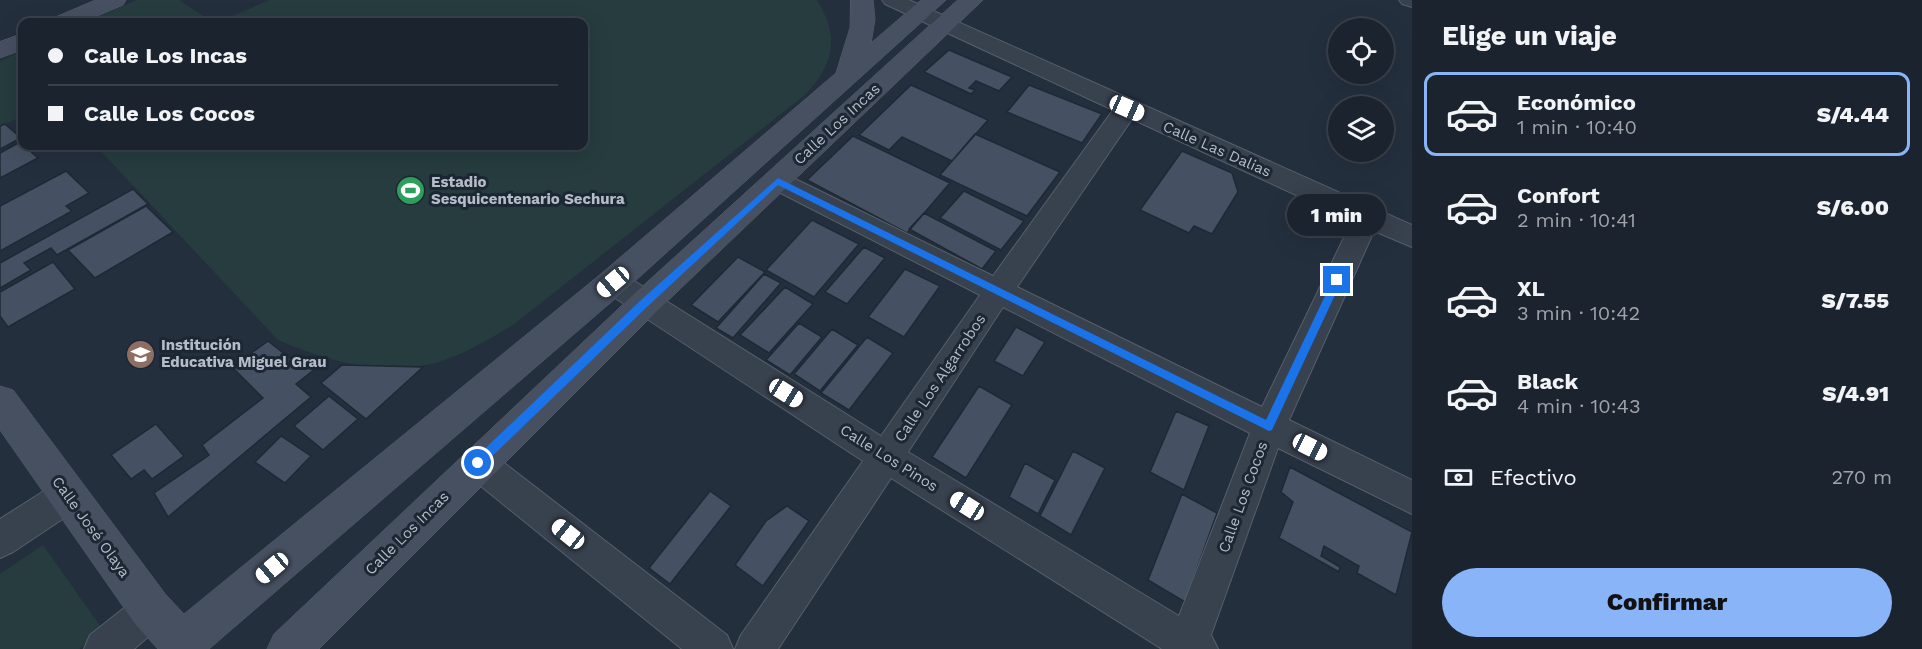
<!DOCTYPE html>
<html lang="es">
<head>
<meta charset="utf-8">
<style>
	body { margin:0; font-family:"Work Sans",sans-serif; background:#282f3a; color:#f1f3f6; height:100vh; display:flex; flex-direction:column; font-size:22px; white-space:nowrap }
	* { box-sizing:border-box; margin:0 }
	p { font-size:20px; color:#a0a4aa }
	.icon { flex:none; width:33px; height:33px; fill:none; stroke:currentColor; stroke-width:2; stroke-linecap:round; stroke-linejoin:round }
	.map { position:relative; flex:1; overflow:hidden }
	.panel { display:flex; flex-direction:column; background:#1b232e; width:510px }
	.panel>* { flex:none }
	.hud { position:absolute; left:18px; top:18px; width:570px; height:132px; border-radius:12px; box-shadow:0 6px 24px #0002,0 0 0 2px #39404a; display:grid; align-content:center; height:132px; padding:0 30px; background:#1b232e }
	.fabs { position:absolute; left:1328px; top:18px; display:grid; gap:12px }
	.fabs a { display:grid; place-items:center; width:66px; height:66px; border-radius:50%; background:#1b232e; box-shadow:0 6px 24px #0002,0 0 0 2px #39404a; font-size:30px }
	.end { position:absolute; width:27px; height:27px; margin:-14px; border:8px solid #1a73e8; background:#fff; box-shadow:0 0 0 3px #fff }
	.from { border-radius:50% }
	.bubble { position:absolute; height:42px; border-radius:21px; background:#1b232e; box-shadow:0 6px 24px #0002,0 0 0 2px #39404a; font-size:20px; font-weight:800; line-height:42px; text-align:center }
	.car { position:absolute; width:18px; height:36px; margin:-18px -9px; border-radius:8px; box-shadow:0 0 4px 2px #0007; background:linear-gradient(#fff 24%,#345 0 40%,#fff 0 76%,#345 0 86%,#fff 0) }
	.hud b { display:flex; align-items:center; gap:21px; height:57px; font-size:22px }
	.hud b+b { border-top:2px solid #39404a }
	.hud i { width:15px; height:15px; background:#f1f3f6 }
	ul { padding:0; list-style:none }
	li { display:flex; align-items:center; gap:18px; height:84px; margin:0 12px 9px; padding:0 18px; border:3px solid transparent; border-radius:12px }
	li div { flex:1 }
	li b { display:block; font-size:22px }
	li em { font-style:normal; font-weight:800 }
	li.active { border-color:#8ab4f8 }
	li>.icon { width:54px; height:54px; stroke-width:1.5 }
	h2 { padding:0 30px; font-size:27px; line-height:72px }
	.pay { display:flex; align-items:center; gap:15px; height:66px; padding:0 30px; font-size:22px }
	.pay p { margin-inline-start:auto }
	.primary-button { display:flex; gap:12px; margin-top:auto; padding:12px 30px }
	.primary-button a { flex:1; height:69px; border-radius:36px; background:#8ab4f8; color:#111; font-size:24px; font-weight:800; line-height:69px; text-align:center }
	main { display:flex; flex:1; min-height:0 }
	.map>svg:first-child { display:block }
	.green { fill:#263c3f }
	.building { fill:#455162; stroke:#1f2835; stroke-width:1.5 }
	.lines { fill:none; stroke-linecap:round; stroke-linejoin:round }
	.street-casing { stroke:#565f6c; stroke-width:2 }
	.secondary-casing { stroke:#565f6c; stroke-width:1 }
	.street { fill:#38414e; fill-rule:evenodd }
	.secondary { fill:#465061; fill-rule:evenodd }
	.route { fill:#1a73e8 }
	.labels { text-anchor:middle; stroke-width:6; stroke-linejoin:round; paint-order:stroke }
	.street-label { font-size:15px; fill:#b4bcc9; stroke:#1d2633 }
	.poi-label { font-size:15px; font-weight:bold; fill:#b4bcc9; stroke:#1d2633; text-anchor:start }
</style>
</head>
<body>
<main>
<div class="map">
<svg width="1412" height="649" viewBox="0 0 1412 649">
	<rect width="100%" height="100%" fill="#242f3e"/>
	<path class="green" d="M137 0H179L211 21 86 22Z
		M270 0H817C840 37 834 64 805 95L513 325C488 340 463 355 435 363 382 377 327 361 278 340L96 146H584V22H218Z
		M22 51V116L0 127V61Z
		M43 545 103 630 79 649H0V574Z"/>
	<path class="building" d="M949 50 1012 77 999 91 976 81 969 88 975 90 971 94 924 72Z
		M911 85 988 120 952 161 902 137 889 150 859 135Z
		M1029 85 1102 114 1082 143 1007 112Z
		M5 124 21 138 0 149V126Z
		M975 134 1060 172 1027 216 940 175Z
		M853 136 950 183 907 233 807 180Z
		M20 142 38 158 0 178V153Z
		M1182 151 1232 173 1238 192 1212 234 1194 226 1189 233 1140 210Z
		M66 171 89 193 66 206 72 211 0 251V206Z
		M133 189 148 204 57 255 51 248 24 263 31 270 0 288V263Z
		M964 191 1024 221 1001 250 940 218Z
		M146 206 173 232 95 278 68 250Z
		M924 213 996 251 982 269 909 229Z
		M812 220 859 244 814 297 766 270Z
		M864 247 885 258 847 304 825 292Z
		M738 257 765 272 718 322 691 305Z
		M53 262 75 289 8 327 0 316V292Z
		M905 269 940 286 904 337 868 317Z
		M764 274 781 283 733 338 716 328Z
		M785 287 813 304 769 353 740 335Z
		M799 323 822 337 790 375 766 360Z
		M1016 327 1045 342 1023 376 994 361Z
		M832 329 858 345 820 391 794 374Z
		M867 337 893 353 849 410 821 393Z
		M268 341 291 359 320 365 296 384 311 397 168 517 154 493 209 455 202 445 263 398 232 367Z
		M342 365 423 367 366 419 321 383Z
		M979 386 1012 405 966 478 932 457Z
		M329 396 358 419 323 450 294 426Z
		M1176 411 1209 426 1184 490 1150 472Z
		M156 424 184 456 152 479 144 470 131 479 111 455Z
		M281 436 311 456 285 483 255 462Z
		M1073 451 1105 468 1071 535 1040 516Z
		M1025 463 1055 480 1038 514 1009 497Z
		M1290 467 1412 532 1396 595 1357 573 1359 566 1324 546 1321 556 1340 567 1339 572 1279 538 1293 502 1281 492Z
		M710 491 731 506 670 584 649 568Z
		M1182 494 1217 513 1185 602 1148 580Z
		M787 506 809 521 763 586 735 565 766 521Z"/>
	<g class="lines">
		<defs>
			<path id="street" d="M882 0H909L1412 225V247L1374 231 1289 420 1412 480V514L1278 448 1211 635 1218 649H1162L891 478 778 649H735L741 635 863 461 603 290 599 282 603 274 613 271 623 274 881 436 980 295 769 187 765 181 769 175 778 172 787 175 993 276 1113 110 885 4ZM1132 119 1352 221 1262 407 1017 287ZM1003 307 1250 433 1179 616 908 452Z
				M1399 0H1412V7L1402 4Z
				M478 447 490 452 727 635 733 649H682L466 474 461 463 466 452Z
				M67 480 79 484 84 496 79 508 13 552 0 558V519L55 484Z
				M151 591 164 597 170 610 164 623 134 649H84L90 635 138 597Z"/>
			<path id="secondary" d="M96 0H126L123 5 83 22H52L56 17Z
				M851 0H873L875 19 871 43 921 0H946L624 291 209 649H158L136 625 0 430V386L13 390 166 595 184 614 602 273 836 73 850 28Z
				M958 0H983L656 312 319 649H267L274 634 634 294Z
				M22 34V50L0 58V42Z"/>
		</defs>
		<use href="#street" class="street-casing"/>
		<use href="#secondary" class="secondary-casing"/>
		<use href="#street" class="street"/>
		<use href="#secondary" class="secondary"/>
	</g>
	<path class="route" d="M778 178 1266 420 1334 277 1337 276 1342 280 1272 430 1269 431 778 185 648 306 482 466H474V459L641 300Z"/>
	<defs>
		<symbol id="stadium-disc" viewBox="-11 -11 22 22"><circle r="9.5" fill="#2e9e5b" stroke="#1d2633"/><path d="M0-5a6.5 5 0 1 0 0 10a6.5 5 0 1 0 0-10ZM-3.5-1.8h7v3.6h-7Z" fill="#fff"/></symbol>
		<symbol id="school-disc" viewBox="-11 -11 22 22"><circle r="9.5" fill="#8d6e63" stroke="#1d2633"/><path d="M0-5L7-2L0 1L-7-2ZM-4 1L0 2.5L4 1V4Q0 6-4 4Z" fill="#fff"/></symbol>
	</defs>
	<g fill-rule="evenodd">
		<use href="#stadium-disc" x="394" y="174" width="33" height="33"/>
		<use href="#school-disc" x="124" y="338" width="33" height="33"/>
	</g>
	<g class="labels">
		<g class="street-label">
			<text transform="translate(837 124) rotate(-43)" y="5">Calle Los Incas</text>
			<text transform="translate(1217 149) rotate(24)" y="5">Calle Las Dalias</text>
			<text transform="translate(940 378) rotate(-56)" y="5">Calle Los Algarrobos</text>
			<text transform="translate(889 458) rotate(32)" y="5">Calle Los Pinos</text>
			<text transform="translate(1243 497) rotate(-70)" y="5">Calle Los Cocos</text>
			<text transform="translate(91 527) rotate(54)" y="5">Calle José Olaya</text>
			<text transform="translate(407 533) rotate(-45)" y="5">Calle Los Incas</text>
		</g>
		<g class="poi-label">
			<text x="431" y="187">Estadio<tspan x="431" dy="17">Sesquicentenario Sechura</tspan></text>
			<text x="161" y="350">Institución<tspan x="161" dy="17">Educativa Miguel Grau</tspan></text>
		</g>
	</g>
</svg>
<div class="fabs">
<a><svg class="icon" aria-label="locate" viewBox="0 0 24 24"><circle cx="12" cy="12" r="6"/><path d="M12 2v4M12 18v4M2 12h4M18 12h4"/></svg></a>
<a><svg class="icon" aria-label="layers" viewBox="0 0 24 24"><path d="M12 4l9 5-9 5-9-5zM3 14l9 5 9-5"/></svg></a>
</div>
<i class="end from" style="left:478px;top:463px"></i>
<i class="end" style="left:1337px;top:280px"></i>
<div class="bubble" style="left:1287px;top:194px;width:99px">1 min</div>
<i class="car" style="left:1127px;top:108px;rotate:114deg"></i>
<i class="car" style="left:613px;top:282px;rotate:230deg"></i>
<i class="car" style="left:786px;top:393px;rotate:122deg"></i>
<i class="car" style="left:1310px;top:447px;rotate:117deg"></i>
<i class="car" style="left:967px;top:506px;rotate:302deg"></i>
<i class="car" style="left:568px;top:534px;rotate:309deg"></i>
<i class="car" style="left:272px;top:568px;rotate:230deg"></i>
<div class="hud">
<b><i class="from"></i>Calle Los Incas</b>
<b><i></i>Calle Los Cocos</b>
</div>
</div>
<section class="panel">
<h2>Elige un viaje</h2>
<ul>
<li class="active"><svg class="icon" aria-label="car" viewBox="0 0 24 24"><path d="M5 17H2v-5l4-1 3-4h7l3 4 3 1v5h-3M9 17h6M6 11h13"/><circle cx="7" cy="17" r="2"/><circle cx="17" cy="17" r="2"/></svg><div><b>Económico</b><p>1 min · 10:40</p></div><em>S/4.44</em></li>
<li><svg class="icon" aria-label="car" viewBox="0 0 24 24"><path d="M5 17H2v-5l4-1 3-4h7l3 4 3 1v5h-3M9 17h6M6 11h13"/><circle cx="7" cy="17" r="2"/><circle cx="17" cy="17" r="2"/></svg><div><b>Confort</b><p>2 min · 10:41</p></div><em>S/6.00</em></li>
<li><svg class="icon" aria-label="car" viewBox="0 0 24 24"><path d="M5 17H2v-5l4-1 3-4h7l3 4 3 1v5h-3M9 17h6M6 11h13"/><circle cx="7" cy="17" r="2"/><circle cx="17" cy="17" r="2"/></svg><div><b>XL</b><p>3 min · 10:42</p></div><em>S/7.55</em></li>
<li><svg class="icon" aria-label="car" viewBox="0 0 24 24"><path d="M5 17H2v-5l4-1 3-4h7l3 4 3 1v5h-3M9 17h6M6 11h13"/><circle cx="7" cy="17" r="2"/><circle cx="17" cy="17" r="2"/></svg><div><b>Black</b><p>4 min · 10:43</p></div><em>S/4.91</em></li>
</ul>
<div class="pay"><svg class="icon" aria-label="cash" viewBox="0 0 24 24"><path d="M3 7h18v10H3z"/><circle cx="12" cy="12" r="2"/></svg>Efectivo<p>270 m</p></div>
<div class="primary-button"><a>Confirmar</a></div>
</section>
</main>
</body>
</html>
